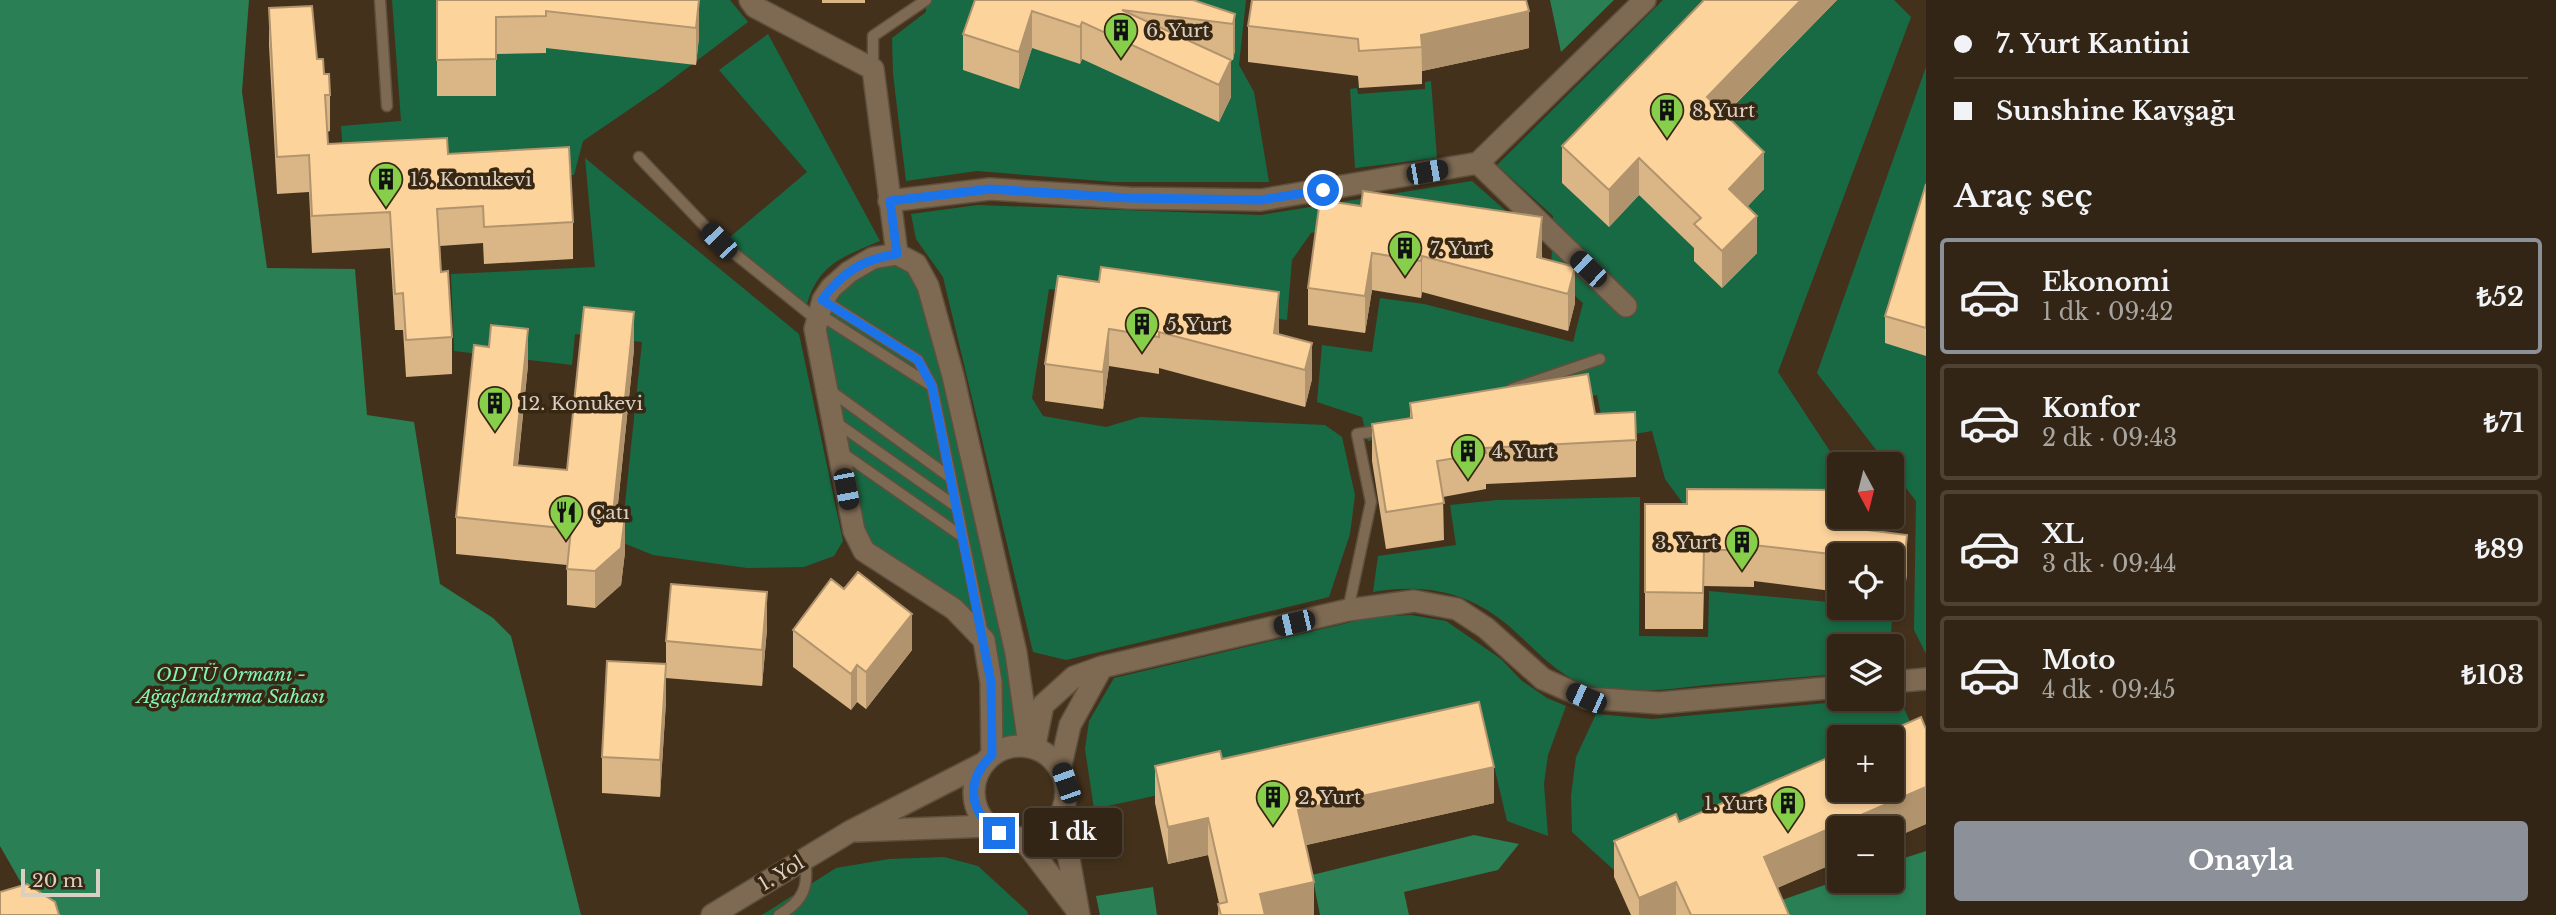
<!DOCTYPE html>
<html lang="tr">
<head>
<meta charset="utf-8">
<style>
	body { margin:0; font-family:"Libre Baskerville",serif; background:#3a2d1e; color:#f1f3f6; height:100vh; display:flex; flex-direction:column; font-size:26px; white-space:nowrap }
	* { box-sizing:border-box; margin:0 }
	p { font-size:23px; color:#a8a5a0 }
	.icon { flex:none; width:38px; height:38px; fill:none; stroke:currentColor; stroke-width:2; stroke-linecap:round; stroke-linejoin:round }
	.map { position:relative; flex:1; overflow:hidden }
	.drawer { display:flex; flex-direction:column; background:#322515; width:630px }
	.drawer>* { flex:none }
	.top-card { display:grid; align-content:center; height:154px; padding:0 28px; background:#322515 }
	.needle { width:46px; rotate:173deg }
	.controls { position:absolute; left:1827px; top:452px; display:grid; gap:14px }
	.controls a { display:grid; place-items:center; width:77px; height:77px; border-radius:7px; background:#322515; box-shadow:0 4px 10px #0003,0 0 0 2px #4d4234; font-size:35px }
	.scale { position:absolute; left:21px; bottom:18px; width:79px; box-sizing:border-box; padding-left:7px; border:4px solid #dacfc3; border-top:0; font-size:19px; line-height:24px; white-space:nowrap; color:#dacfc3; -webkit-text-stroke:5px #382712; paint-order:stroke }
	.end { position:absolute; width:32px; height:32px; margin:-16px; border:9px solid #1a73e8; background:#fff; box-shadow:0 0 0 4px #fff }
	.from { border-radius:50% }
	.bubble { position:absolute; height:49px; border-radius:7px; background:#322515; box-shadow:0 4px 10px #0003,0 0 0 2px #4d4234; font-size:23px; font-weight:700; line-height:49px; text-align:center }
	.car { position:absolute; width:21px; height:42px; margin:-21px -10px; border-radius:9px; box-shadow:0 0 5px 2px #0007; background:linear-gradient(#222 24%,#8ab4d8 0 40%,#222 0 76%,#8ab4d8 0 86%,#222 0) }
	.top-card b { display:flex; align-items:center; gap:24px; height:66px; font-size:26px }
	.top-card b+b { border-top:2px solid #4d4234 }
	.top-card i { width:18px; height:18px; background:#f1f3f6 }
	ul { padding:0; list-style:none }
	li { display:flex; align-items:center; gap:21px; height:116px; margin:0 14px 10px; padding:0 14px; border:4px solid #4d4234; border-radius:7px }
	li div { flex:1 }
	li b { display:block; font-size:26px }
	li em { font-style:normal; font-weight:700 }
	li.selected { border-color:#8c9099 }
	li>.icon { width:63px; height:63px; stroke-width:1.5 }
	h2 { padding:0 28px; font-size:32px; line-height:84px }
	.action { display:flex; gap:14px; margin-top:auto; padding:14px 28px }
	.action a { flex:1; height:80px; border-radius:7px; background:#8c9099; color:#fff; font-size:28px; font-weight:700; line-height:80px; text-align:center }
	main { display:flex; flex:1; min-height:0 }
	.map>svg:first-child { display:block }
	.green { fill:#186a44 }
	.forest { fill:#2a7f54 }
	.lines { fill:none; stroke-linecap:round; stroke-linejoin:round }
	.lane-casing { stroke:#5e503d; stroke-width:13 }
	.street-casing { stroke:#5e503d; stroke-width:24 }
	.secondary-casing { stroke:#5e503d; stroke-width:24 }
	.lane { stroke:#7e6a53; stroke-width:10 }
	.street { stroke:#7e6a53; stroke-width:21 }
	.secondary { stroke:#7e6a53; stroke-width:21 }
	.wall { fill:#dab586 }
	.shaded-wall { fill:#b1946d }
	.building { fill:#fdd39c; stroke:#b1946d; stroke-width:2 }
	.route { stroke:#1a73e8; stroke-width:9 }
	.labels { text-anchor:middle; stroke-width:7; stroke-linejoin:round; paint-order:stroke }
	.poi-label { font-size:19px; fill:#dacfc3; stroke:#382712; text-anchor:start }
	.park-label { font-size:19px; font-style:italic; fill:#84f4b6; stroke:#382712 }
	.street-label { font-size:19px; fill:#dacfc3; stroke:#382712 }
</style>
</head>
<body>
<main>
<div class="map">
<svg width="1926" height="915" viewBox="0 0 1926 915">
	<rect width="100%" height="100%" fill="#43311c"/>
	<path class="green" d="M392 0H730L748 22 662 87 583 141 574 175 455 181 344 166 341 126 401 121Z
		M926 0H1246L1239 65 1254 92 1269 182H1114L977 171 906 181 893 74 892 38 926 12Z
		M1663 0H1894L1911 17 1778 372 1839 465V511L1690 513 1665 479 1652 431 1606 439 1597 395 1368 441 1362 417 1317 402 1322 345 1372 352 1380 298 1424 304 1573 342 1583 303 1551 275 1553 216 1497 165Z
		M768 34 880 241C842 257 816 265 806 309L723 243 807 172 719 70Z
		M1926 67V654L1914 630 1916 501 1892 470V464H1887L1817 373Z
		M1431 81 1437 158 1355 168 1350 89 1357 88 1358 94 1425 89V82Z
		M585 158 799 334 843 541 834 556 804 567 747 568 653 555 621 542 642 342 575 334 572 365 454 351 451 274 595 267Z
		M1472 181 1542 243 1357 221 1311 233 1292 260 1287 320 1049 289 1032 398 1043 416 1106 427 1140 417 1325 425 1342 437 1355 495 1350 534 1329 597 1066 660 1033 652 943 277 916 239 911 214 978 205 1261 215Z
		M897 254 928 286 1029 745 1002 749 984 640 864 551 815 329 823 300Z
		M1640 497 1639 636 1708 637 1709 591 1839 603V607L1893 608 1890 646H1839V674C1795 678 1750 681 1706 685 1670 689 1629 695 1594 687 1556 678 1532 644 1504 622 1464 590 1421 584 1373 592L1378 556 1456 545 1450 505 1497 500Z
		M1411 615 1446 621 1501 659 1522 681 1547 698 1566 706 1548 755 1544 784 1548 836 1507 821 1484 724 1094 809 1085 749 1089 721 1114 678 1373 617Z
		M1892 697H1899L1919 742 1892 737H1839V776L1616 872 1572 832 1571 796 1576 757 1596 714 1653 719Z
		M944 857 978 866 1027 911 1028 915H762L836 868 889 859Z"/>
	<path class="forest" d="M0 0H249L242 92 267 268 355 269 367 415 414 422 440 584 493 618 511 636 581 915H55L32 902 0 846Z
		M1550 0H1614L1561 52Z
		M1474 835 1519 844 1498 870 1404 892 1409 915H1320L1312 875Z
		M1926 851V915H1787L1782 900 1839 880H1892V862Z
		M1153 887 1157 915H1100L1096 896Z"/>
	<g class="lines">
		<defs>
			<path id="lane" d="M380 0 387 106
				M873 69V36L926 0
				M639 157 719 241 817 320
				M823 300 918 360 932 386 983 635
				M819 314 932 386
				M828 389 951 478
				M1512 389 1600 359
				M834 421 957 507
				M841 452 963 537
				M1348 610 1371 502 1357 434 1384 430
				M779 915C804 901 809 886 805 859"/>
			<path id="street" d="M750 0 755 7 873 69 897 254
				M1478 163 1626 306
				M889 201 990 189 1129 198 1261 200 1478 163 1645 0
				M1892 682 1926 679
				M1035 744 1043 705 1074 677 1102 667 1348 610 1414 601 1457 609 1486 628 1543 679 1586 698 1659 703 1839 687
				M992 755 991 682 984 640 954 609 864 551 854 531 815 329 823 300 831 288 849 272 873 258 897 254 916 264 928 286 953 376 1016 653 1029 745
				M1060 769 1070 725 1102 667"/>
			<path id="secondary" d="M974 792a46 46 0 1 1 92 0a46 46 0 1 1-92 0Z
				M1061 814 1079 915
				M857 831 989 826
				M1022 838 1076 909
				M712 915 851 831 982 764"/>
		</defs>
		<use href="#lane" class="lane-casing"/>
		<use href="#street" class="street-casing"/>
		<use href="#secondary" class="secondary-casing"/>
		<use href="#lane" class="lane"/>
		<use href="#street" class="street"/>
		<use href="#secondary" class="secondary"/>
	</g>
	<path class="wall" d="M437 0H699V37L696 65 546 48V53L496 54V96H437Z
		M822 0H865V3H822Z
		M975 0 1235 14V50L1233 60H1231V97L1219 122 1082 59 1080 64 1032 48 1019 89 963 70V34Z
		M1704 0H1837L1725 115 1764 189 1747 207 1757 253 1722 288 1694 261V248L1639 195 1609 227 1562 183V146Z
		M269 8 317 59 324 74 330 95V131L327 132 328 144 448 154 573 222V259L484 264 483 243 440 246 441 272 452 337V374L406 377 403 330H395L390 248 312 253 309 192 277 194 269 45Z
		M1248 26 1529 48 1422 71V84L1359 88 1358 76 1248 62Z
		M1926 184V356L1885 343V316Z
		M1320 200 1542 253V258L1575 303 1568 331 1422 292 1421 298 1372 290 1365 333 1308 325V288Z
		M1099 282 1279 329V334L1312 379 1305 407 1159 368V374L1109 366 1103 409 1045 401V364Z
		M489 347 528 365 518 465 567 470 634 349 617 514 625 552 621 585 595 608 567 605V565L456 554V517Z
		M1410 403 1595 414 1636 440V477L1486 484V489L1443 497 1444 540 1386 549 1372 461V424L1410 419Z
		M1645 504 1907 535V572L1904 600 1892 598V555H1839V592L1754 581V587L1704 586 1703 629H1645Z
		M767 629 762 686 666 678V701L660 797 602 793V757L666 664V641Z
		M793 630 912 650 866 709 857 702 851 710 793 667Z
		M1926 729V824L1777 888 1789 915H1631L1614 877V841L1679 822Z
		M1222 759 1494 803 1306 845 1314 915H1218L1219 903 1208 855 1168 864 1155 803V766Z"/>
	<path class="shaded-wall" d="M699 0V37L696 65V28Z
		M1801 0H1837L1707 133V97Z
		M1032 11V48L1019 89V52Z
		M1529 11V48L1422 71 1421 35Z
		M1235 14V50L1233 60V24Z
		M1082 22V59L1080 64V27Z
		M1231 60V97L1219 122V85Z
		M1764 152V189L1729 226V189Z
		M1639 158V195L1609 227V190Z
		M1757 216V253L1722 288V251Z
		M1542 217V253L1538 286 1537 257Z
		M1372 253V290L1365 333V296Z
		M1422 256V292L1421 298V261Z
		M1575 267V303L1568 331V294Z
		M1279 292V329L1275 362 1274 333Z
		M634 312V349L613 551V514Z
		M528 329V365L514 502V465Z
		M1109 329V366L1103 409V372Z
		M1312 343V379L1305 407V370Z
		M625 515V552L621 585 595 608V571Z
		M1907 535V572L1904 600V563Z
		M767 592V629L762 686V650Z
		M912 614V650L866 709V672Z
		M666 664V701L660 797V760Z
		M857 665V702L851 710V674Z
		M1494 767V803L1298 847V810Z
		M1926 787V824L1892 839V828H1839V861L1764 894V857Z
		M1208 818V855L1168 864V827Z
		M1314 882V915H1260V894Z
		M1676 882V915H1639V898Z"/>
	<path class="building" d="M437 0H699L696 28 546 11V16L496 17V59L437 60Z
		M975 0H1193L1235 14 1233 24 1122 10 1231 60 1219 85 1082 22 1080 27 1032 11 1019 52 963 34Z
		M1252 0H1526L1529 11 1421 35 1422 47 1359 51 1358 39 1248 26Z
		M1704 0H1801L1707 97 1764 152 1729 189 1757 216 1722 251 1694 224 1701 218 1639 158 1609 190 1562 146Z
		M312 6 317 59H323L324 74H329L330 95H325L328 144 447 138 448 154 569 147 573 222 484 227 483 206 437 209 441 272 448 271 452 337 406 340 403 293 395 294 390 212 312 216 309 155 277 157 269 8Z
		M1926 184V328L1885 316Z
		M1363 191 1542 217 1537 257 1575 267 1568 294 1422 256 1421 261 1372 253 1365 296 1308 288 1320 200 1361 206Z
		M1101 267 1279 292 1274 333 1312 343 1305 370 1159 332V337L1109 329 1103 372 1045 364 1058 276 1099 282Z
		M584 307 634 312 613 514 625 515 621 548 595 571 567 569 571 529 456 517 474 345 489 347 491 325 528 329 514 465 567 470Z
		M1588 374 1595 414 1635 412 1636 440 1485 448 1486 453 1437 461 1444 503 1386 512 1372 424 1412 418 1410 403Z
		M1687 489 1839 490V516H1867L1868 530 1907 535 1904 563 1892 561V555H1839L1754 545V550H1704L1703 593 1645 592V504H1687Z
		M858 572 912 614 866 672 857 665 851 674 793 630 831 579 844 589Z
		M671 584 767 592 762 650 666 641Z
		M607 661 666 664 660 760 602 757Z
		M1479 702 1494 767 1298 810 1314 882 1260 894 1265 915H1221L1218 904 1227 902 1208 818 1168 827 1155 766 1220 751 1222 759Z
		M1921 717 1926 729V787L1764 857 1789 915H1691L1676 882 1639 898 1614 841 1676 814 1679 822 1839 753V789H1892V737H1876Z
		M27 884 55 902 59 915H0V892Z"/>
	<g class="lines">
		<path class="route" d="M999 833C968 811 965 781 992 755L991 682 932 386 918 360 822 300C842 272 864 259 897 254L890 201 990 189 1129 198 1261 200 1323 190"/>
	</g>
	<defs>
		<symbol id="building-pin" viewBox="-11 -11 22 30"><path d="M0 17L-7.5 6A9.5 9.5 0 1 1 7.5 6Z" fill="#87cf4a" stroke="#382712"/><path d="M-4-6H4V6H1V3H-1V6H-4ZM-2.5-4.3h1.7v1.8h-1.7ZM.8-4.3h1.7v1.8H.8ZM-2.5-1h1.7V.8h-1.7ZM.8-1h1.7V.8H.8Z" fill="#111"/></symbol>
		<symbol id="restaurant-pin" viewBox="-11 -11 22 30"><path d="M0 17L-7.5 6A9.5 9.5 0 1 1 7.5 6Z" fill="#87cf4a" stroke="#382712"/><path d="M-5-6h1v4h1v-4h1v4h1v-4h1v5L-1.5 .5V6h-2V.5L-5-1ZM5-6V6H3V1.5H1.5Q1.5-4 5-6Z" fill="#111"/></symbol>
	</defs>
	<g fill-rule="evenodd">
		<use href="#building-pin" x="1102" y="11" width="38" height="52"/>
		<use href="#building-pin" x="1648" y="91" width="38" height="52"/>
		<use href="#building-pin" x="367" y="160" width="38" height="52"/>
		<use href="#building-pin" x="1386" y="229" width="38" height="52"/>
		<use href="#building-pin" x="1123" y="305" width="38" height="52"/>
		<use href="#building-pin" x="476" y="384" width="38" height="52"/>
		<use href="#building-pin" x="1449" y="432" width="38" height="52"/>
		<use href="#restaurant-pin" x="547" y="493" width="38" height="52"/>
		<use href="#building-pin" x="1723" y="523" width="38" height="52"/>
		<use href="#building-pin" x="1254" y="778" width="38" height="52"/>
		<use href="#building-pin" x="1769" y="784" width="38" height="52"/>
	</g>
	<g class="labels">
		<g class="poi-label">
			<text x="1146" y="37">6. Yurt</text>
			<text x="1692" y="117">8. Yurt</text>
			<text x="410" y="186">15. Konukevi</text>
			<text x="1430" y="255">7. Yurt</text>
			<text x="1166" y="331">5. Yurt</text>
			<text x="520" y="410">12. Konukevi</text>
			<text x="1492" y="458">4. Yurt</text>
			<text x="590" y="519">Çatı</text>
			<text x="1718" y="549" text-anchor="end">3. Yurt</text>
			<text x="1298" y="804">2. Yurt</text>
			<text x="1764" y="810" text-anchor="end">1. Yurt</text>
		</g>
		<g class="park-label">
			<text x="231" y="681">ODTÜ Ormanı -<tspan x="231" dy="22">Ağaçlandırma Sahası</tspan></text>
		</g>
		<g class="street-label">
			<text transform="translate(781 873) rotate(-31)" y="7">1. Yol</text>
		</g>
	</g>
</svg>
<div class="controls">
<a><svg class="needle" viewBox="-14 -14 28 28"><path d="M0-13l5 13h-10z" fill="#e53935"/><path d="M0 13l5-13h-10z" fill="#a8a5a0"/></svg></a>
<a><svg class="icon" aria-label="locate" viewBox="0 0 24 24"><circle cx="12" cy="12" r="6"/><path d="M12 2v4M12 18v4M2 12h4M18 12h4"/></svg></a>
<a><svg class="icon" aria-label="layers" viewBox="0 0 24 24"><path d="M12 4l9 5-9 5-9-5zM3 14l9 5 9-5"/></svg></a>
<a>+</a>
<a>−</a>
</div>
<div class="scale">20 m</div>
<i class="end from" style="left:1323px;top:190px"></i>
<i class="end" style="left:999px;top:833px"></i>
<div class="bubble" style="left:1024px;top:808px;width:98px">1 dk</div>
<i class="car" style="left:1427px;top:172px;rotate:80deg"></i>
<i class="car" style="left:719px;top:241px;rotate:316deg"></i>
<i class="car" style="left:1588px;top:269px;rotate:314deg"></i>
<i class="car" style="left:846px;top:489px;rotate:169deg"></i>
<i class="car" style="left:1294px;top:623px;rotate:257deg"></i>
<i class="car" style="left:1586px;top:698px;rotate:294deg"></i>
<i class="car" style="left:1066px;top:783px;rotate:341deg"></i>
</div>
<section class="drawer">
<div class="top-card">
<b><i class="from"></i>7. Yurt Kantini</b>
<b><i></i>Sunshine Kavşağı</b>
</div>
<h2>Araç seç</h2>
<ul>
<li class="selected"><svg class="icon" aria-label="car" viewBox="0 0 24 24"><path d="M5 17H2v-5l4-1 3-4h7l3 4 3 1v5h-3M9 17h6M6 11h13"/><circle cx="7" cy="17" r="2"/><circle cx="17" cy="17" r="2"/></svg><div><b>Ekonomi</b><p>1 dk · 09:42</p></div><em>₺52</em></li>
<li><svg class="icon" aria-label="car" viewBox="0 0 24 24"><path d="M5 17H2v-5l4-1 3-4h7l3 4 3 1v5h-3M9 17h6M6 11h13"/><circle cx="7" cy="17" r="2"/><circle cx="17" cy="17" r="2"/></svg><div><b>Konfor</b><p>2 dk · 09:43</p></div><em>₺71</em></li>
<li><svg class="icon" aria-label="car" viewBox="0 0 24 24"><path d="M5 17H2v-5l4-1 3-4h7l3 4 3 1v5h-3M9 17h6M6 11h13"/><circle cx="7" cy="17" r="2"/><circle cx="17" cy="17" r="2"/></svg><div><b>XL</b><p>3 dk · 09:44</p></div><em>₺89</em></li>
<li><svg class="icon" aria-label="car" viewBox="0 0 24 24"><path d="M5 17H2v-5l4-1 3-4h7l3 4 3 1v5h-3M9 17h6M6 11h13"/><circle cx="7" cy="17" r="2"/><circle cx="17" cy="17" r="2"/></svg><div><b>Moto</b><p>4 dk · 09:45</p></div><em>₺103</em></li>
</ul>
<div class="action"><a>Onayla</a></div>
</section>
</main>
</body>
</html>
